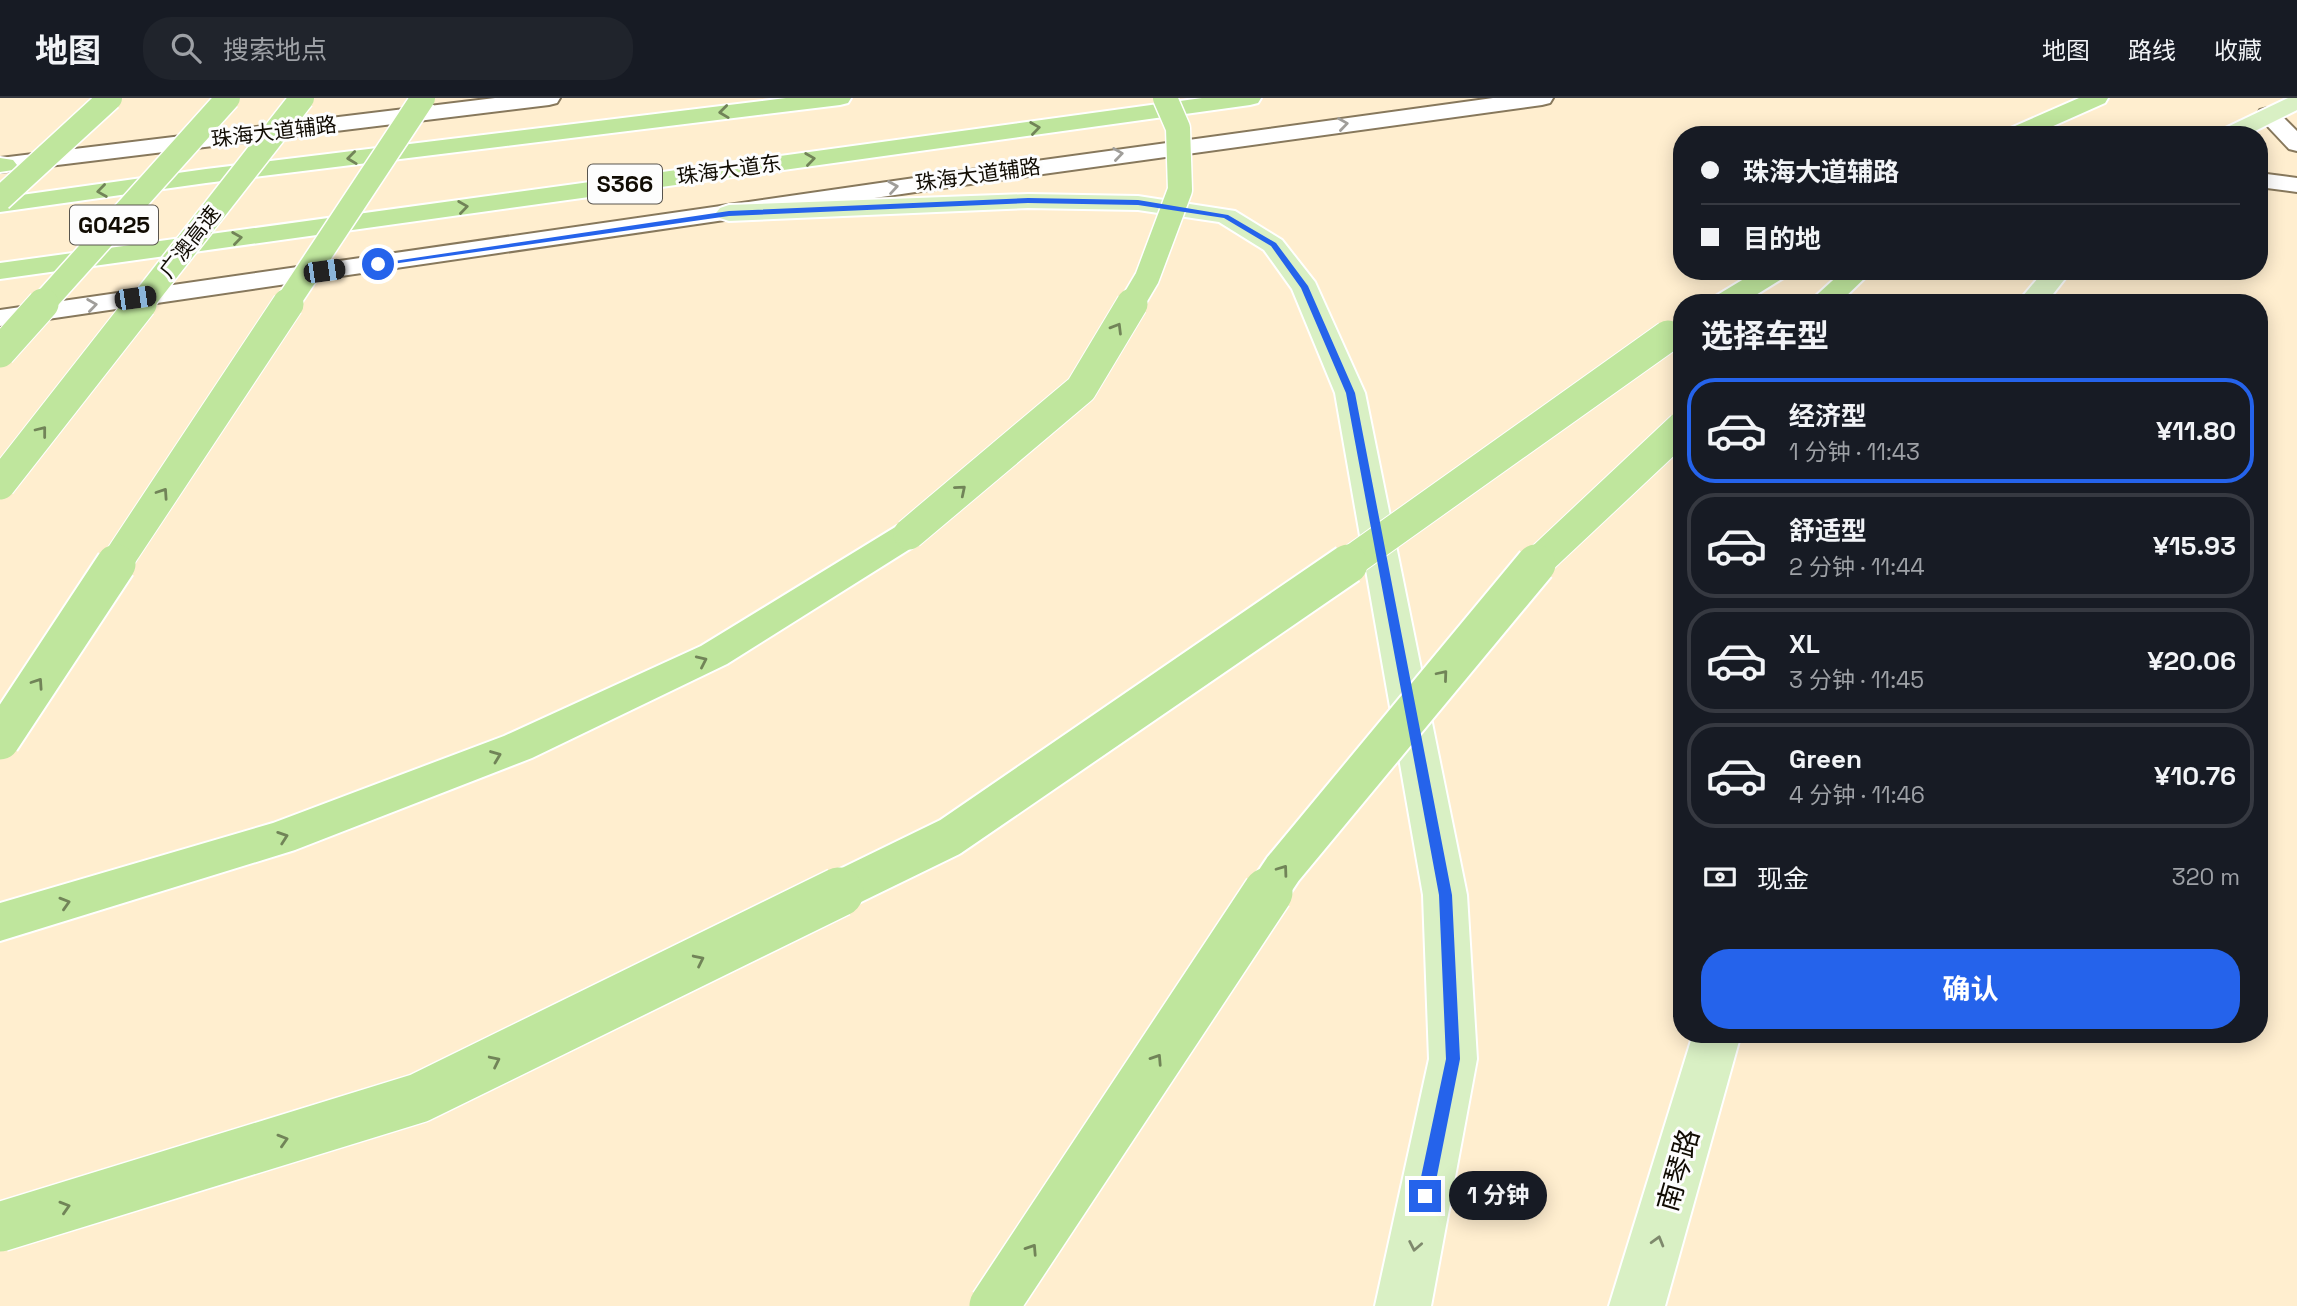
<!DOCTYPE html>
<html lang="zh">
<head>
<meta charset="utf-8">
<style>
	body { margin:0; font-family:"Space Grotesk","Noto Sans SC",sans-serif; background:#20242c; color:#f1f3f6; height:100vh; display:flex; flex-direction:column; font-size:26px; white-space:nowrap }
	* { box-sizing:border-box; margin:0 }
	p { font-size:23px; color:#9ea1a6 }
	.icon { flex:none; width:38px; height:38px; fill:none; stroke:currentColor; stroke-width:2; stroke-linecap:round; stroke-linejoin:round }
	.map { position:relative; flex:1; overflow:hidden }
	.drawer { position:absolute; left:1673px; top:196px; width:595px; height:749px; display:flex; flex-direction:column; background:#171b24; border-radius:28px; box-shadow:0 4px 18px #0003 }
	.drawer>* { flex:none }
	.banner { position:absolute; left:1673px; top:28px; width:595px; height:154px; border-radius:28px; box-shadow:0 4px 18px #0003; display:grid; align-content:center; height:154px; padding:0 28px; background:#171b24 }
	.end { position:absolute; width:32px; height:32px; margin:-16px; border:9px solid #2563eb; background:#fff; box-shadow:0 0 0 4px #fff }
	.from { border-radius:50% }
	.bubble { position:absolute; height:49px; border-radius:24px; background:#171b24; box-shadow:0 4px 18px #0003; font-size:23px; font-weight:700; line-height:49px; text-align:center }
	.car { position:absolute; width:21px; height:42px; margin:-21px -10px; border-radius:9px; box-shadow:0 0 5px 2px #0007; background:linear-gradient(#222 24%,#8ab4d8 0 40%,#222 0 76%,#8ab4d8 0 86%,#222 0) }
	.banner b { display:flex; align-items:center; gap:24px; height:66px; font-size:26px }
	.banner b+b { border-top:2px solid #363941 }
	.banner i { width:18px; height:18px; background:#f1f3f6 }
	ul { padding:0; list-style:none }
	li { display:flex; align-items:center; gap:21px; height:105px; margin:0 14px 10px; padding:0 14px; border:4px solid #363941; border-radius:28px }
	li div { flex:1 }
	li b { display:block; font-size:26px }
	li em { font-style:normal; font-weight:700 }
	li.current { border-color:#2563eb }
	li>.icon { width:63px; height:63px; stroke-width:1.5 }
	h2 { padding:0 28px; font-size:32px; line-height:84px }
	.pay { display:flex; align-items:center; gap:18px; height:77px; padding:0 28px; font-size:26px }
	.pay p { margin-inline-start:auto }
	.button { display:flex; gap:14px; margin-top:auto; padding:14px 28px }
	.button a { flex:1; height:80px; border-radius:28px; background:#2563eb; color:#fff; font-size:28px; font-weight:700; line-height:80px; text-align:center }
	header { display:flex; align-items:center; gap:42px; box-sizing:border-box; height:98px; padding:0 35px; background:#171b24; border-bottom:2px solid #363941 }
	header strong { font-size:33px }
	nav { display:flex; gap:38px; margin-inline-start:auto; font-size:24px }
	.search { width:490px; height:63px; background:#20242c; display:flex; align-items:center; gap:18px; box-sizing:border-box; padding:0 24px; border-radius:28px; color:#9ea1a6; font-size:26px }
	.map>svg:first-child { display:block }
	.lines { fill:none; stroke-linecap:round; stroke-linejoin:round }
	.street-casing { stroke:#87785c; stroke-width:4 }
	.secondary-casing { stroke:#87785c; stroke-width:4 }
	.primary-casing { stroke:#fff; stroke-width:4 }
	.highway-casing { stroke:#fff; stroke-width:4 }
	.street { fill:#fff; fill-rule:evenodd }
	.secondary { fill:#fff; fill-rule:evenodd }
	.primary { fill:#d9f0c4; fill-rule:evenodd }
	.highway { fill:#bfe69d; fill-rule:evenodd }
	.highway-bridge-far3-casing { stroke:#fff; stroke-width:27; stroke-linecap:butt }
	.highway-bridge-far2-casing { stroke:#fff; stroke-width:33; stroke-linecap:butt }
	.highway-bridge-far1-casing { stroke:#fff; stroke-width:43; stroke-linecap:butt }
	.highway-bridge-casing { stroke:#fff; stroke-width:52; stroke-linecap:butt }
	.highway-bridge-far3 { stroke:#bfe69d; stroke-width:24 }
	.highway-bridge-far2 { stroke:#bfe69d; stroke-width:31 }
	.highway-bridge-far1 { stroke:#bfe69d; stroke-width:39 }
	.highway-bridge { stroke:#bfe69d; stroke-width:49 }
	.oneway { stroke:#718458 }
	.oneway2 { stroke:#a09e9a }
	.oneway3 { stroke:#7f896d }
	.route { fill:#2563eb }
	.labels { text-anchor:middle; stroke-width:6; stroke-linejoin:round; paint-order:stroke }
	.far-street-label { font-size:21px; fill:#110c03; stroke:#fdfdfd }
	.shield { fill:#fdfdfd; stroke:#58544e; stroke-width:2 }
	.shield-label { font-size:23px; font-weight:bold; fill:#110c03 }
	.near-street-label { font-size:28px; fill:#110c03; stroke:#fdfdfd }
</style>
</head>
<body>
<header>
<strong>地图</strong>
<div class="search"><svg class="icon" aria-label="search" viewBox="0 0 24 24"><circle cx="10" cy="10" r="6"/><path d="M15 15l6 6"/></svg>搜索地点</div>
<nav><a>地图</a><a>路线</a><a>收藏</a></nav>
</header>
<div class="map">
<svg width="2297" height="1208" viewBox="0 0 2297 1208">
	<rect width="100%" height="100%" fill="#ffeecf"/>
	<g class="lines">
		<defs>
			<path id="street" d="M2268 10 2276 12 2297 33V53L2289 51 2257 17 2260 12Z
				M2259 75 2297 80V94L2259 89Z"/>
			<path id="secondary" d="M495 0H560L557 5 549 7 0 74V60Z
				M1493 0H1553L1550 5 1542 7 963 87 0 228V212L963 73Z"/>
			<path id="primary" d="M2288 0H2297V12L2247 37H2218L2221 32Z
				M1028 96 1138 98 1235 113 1282 142 1315 184 1365 295 1467 797 1477 961 1431 1208H1375L1429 961 1423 797 1335 295 1292 191 1264 152 1219 124 1138 112 1028 110 729 123 720 120 716 115 720 110 729 107Z
				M2044 173H2071L2046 205H2017Z
				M1693 936H1741L1665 1208H1609Z"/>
			<path id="highway" d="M786 0H851L848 5 840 7 206 85 0 114V100L206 71Z
				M1202 0H1261L1258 5 1250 7 0 181V165Z
				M2079 0H2108L2105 5 2033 37H2003L2006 32Z
				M0 60 13 62 17 67 13 72 0 74Z
				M1757 173H1789L1785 179 1743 205H1710L1714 199Z
				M1843 173H1872L1839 205H1808Z
				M909 425 921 428 926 436 921 444 727 566 532 660 295 752 0 843V805L273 725 504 638 701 548 897 428Z"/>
		</defs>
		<use href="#street" class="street-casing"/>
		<use href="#secondary" class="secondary-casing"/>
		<use href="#primary" class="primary-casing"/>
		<use href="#highway" class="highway-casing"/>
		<use href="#street" class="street"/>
		<use href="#secondary" class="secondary"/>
		<use href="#primary" class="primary"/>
		<use href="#highway" class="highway"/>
		<defs>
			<path id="highway-bridge-far3" d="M0 101 110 0
				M42 207 228 0
				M140 207 302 0
				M286 207 423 0
				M1131 207 1147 180 1180 92 1178 30 1165 0"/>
			<path id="highway-bridge-far2" d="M0 254 43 206
				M0 386 141 206
				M909 436 1081 291 1132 206
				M115 467 288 206
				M1346 467 1668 238
				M1535 467 1682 329"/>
			<path id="highway-bridge-far1" d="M0 642 116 466
				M835 795 950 739 1348 466
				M1267 795 1283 771 1536 466"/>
			<path id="highway-bridge" d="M0 1129 419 1000 839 794
				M994 1208 1268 794"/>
		</defs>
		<use href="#highway-bridge-far3" class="highway-bridge-far3-casing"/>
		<use href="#highway-bridge-far2" class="highway-bridge-far2-casing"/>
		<use href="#highway-bridge-far1" class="highway-bridge-far1-casing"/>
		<use href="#highway-bridge" class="highway-bridge-casing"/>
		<use href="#highway-bridge-far3" class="highway-bridge-far3"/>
		<use href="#highway-bridge-far2" class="highway-bridge-far2"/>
		<use href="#highway-bridge-far1" class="highway-bridge-far1"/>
		<use href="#highway-bridge" class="highway-bridge"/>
	</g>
	<defs><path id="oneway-chevron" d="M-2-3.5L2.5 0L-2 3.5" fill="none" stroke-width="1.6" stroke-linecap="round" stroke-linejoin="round" transform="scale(1.75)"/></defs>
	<g class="oneway">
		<use href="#oneway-chevron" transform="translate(724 14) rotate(173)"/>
		<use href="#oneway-chevron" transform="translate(1035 30) rotate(-8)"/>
		<use href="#oneway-chevron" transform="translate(352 60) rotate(173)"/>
		<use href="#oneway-chevron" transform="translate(810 61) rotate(-8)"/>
		<use href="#oneway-chevron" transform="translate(102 93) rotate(172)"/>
		<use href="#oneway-chevron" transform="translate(463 109) rotate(-8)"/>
		<use href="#oneway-chevron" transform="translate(237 140) rotate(-8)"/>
		<use href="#oneway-chevron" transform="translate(1117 230) rotate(-59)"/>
		<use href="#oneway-chevron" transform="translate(42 333) rotate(-52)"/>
		<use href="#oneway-chevron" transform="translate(961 392) rotate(-40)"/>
		<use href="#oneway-chevron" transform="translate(163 395) rotate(-56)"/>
		<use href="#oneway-chevron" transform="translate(702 563) rotate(-25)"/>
		<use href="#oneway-chevron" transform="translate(1443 577) rotate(-50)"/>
		<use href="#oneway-chevron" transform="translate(38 585) rotate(-56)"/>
		<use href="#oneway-chevron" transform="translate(496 658) rotate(-21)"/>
		<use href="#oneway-chevron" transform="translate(283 739) rotate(-19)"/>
		<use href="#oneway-chevron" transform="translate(1283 772) rotate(-54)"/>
		<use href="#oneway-chevron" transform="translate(65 805) rotate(-17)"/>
		<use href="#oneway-chevron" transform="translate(699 862) rotate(-26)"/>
		<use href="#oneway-chevron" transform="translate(1157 961) rotate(-57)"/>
		<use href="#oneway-chevron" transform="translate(495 963) rotate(-26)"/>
		<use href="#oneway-chevron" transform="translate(283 1042) rotate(-17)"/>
		<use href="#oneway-chevron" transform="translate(65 1109) rotate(-17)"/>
		<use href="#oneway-chevron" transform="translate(1032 1151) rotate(-57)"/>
	</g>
	<g class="oneway2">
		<use href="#oneway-chevron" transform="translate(1343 26) rotate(-8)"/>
		<use href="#oneway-chevron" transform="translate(1118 56) rotate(-8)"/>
		<use href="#oneway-chevron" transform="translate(893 89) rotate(-9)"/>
		<use href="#oneway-chevron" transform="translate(92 207) rotate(-8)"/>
	</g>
	<g class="oneway3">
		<use href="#oneway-chevron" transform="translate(1658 1143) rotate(-74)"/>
		<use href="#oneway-chevron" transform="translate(1415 1148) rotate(101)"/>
	</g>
	<path class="route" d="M1028 100 1138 102 1228 117 1276 145 1308 188 1355 295 1452 797 1460 961 1433 1098 1431 1104 1425 1106 1420 1104 1417 1098 1446 961 1439 797 1346 295 1301 190 1271 148 1224 120 1138 107 1028 105 729 118 378 168 374 166 729 113Z"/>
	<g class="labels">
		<g class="far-street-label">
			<text transform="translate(274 34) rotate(-7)" y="7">珠海大道辅路</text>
			<text transform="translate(729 72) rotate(-8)" y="7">珠海大道东</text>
			<text transform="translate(978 77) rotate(-8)" y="7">珠海大道辅路</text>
			<text transform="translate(190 144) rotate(-52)" y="7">广澳高速</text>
		</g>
		<g class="shield">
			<rect x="588" y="66.5" width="74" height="39" rx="5"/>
			<rect x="70" y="107.5" width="88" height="39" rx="5"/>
		</g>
		<g class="shield-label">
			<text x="625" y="94">S366</text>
			<text x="114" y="135">G0425</text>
		</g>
		<g class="near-street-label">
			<text transform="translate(1678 1072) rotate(-74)" y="10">南琴路</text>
		</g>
	</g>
</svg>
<i class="end from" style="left:378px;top:166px"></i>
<i class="end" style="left:1425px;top:1098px"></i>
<div class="bubble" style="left:1449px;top:1073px;width:98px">1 分钟</div>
<i class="car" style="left:324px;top:173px;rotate:82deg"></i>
<i class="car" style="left:135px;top:200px;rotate:82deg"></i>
<div class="banner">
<b><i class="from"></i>珠海大道辅路</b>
<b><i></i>目的地</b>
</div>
<section class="drawer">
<h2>选择车型</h2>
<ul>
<li class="current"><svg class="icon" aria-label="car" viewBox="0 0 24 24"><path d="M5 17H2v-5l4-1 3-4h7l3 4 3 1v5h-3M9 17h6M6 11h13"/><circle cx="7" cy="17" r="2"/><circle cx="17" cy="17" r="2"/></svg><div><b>经济型</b><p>1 分钟 · 11:43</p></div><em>¥11.80</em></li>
<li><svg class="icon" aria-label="car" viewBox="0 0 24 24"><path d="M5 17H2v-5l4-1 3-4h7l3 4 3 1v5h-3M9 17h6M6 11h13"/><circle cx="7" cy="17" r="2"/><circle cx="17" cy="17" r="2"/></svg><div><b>舒适型</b><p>2 分钟 · 11:44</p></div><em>¥15.93</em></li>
<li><svg class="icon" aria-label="car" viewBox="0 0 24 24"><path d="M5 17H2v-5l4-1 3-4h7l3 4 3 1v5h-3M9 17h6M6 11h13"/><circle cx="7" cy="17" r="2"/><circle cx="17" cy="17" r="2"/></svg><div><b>XL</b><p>3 分钟 · 11:45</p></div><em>¥20.06</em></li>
<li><svg class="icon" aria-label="car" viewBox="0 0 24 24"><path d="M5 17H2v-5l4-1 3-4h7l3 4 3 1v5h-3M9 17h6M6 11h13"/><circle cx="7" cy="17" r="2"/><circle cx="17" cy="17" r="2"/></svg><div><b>Green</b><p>4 分钟 · 11:46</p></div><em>¥10.76</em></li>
</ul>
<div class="pay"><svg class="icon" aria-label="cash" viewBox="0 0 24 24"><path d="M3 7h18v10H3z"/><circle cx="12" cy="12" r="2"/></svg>现金<p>320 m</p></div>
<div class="button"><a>确认</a></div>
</section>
</div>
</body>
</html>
